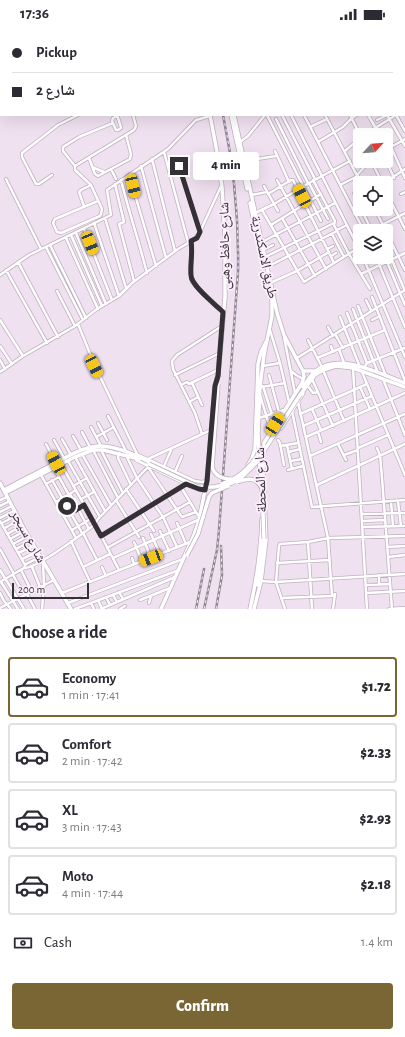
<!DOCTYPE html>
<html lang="en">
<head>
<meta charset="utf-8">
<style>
	body { margin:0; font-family:"Alegreya Sans","Noto Naskh Arabic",sans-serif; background:#f2f2f3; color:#2b2b33; height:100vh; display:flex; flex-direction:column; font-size:15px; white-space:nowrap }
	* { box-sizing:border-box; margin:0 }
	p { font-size:13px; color:#7c7c81 }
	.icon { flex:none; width:22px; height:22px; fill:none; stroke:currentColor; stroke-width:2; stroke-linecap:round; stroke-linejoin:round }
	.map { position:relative; height:581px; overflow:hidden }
	.details { display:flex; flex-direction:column; background:#fff; flex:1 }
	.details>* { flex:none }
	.hud { position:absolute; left:0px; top:0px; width:405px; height:88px; box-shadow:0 4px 16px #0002; display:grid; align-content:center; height:88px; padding:0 12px; background:#fff }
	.needle { width:26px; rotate:64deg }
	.fabs { position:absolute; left:353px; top:100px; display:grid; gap:8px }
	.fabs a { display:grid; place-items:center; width:40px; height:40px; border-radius:4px; background:#fff; box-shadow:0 4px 16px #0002; font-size:20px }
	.scale { position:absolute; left:12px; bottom:10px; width:77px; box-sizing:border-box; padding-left:4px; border:2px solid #353036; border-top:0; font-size:11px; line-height:14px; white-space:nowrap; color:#353036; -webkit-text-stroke:3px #fdeefd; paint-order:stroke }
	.end { position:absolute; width:18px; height:18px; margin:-9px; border:5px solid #353036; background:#fff; box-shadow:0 0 0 2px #fff }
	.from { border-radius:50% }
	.bubble { position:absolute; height:28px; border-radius:4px; background:#fff; box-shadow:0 4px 16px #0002; font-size:13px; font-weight:800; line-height:28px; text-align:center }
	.car { position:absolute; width:12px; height:24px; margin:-12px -6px; border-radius:5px; box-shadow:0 0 3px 1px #0007; background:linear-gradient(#f5c518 24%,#345 0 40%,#f5c518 0 76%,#345 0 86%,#f5c518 0) }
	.hud b { display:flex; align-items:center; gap:14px; height:38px; font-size:15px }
	.hud b+b { border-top:1px solid #e1e1e2 }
	.hud i { width:10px; height:10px; background:#2b2b33 }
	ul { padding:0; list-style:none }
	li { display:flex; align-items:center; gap:12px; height:60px; margin:0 8px 6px; padding:0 4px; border:2px solid #e1e1e2; border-radius:4px }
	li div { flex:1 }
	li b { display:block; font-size:15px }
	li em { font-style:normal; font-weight:800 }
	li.selected { border-color:#7a6534 }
	li>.icon { width:36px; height:36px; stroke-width:1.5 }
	h2 { padding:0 12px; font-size:18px; line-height:48px }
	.pay { display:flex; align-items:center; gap:10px; height:44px; padding:0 12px; font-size:15px }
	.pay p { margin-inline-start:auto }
	.cta { display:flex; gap:8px; margin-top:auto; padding:8px 12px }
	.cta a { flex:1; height:46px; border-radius:4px; background:#7a6534; color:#fff; font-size:16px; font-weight:800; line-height:46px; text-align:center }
	.status { display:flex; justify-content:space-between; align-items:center; height:28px; padding:0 20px; background:#fff; direction:ltr }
	.status svg { height:11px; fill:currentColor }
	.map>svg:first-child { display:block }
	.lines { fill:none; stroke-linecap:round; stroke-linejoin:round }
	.street-casing { stroke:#bfb1bf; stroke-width:4 }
	.secondary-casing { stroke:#bfb1bf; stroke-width:5 }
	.street { stroke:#fff; stroke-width:2.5 }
	.secondary { stroke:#fff; stroke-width:3.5 }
	.rail-casing { stroke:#918792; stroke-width:2.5 }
	.rail { stroke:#fdeefd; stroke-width:1; stroke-dasharray:3; stroke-linecap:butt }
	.secondary-bridge-casing { stroke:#bfb1bf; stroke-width:5; stroke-linecap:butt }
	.secondary-bridge { stroke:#fff; stroke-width:3.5 }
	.route { stroke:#353036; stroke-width:5 }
	.labels { text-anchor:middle; stroke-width:3.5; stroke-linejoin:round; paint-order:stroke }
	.street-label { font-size:14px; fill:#353036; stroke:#fdeefd }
</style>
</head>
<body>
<div class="status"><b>17:36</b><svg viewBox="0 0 49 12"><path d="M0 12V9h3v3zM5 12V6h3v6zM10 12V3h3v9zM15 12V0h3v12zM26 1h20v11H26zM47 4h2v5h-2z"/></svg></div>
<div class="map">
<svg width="405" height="581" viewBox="0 0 405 581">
	<rect width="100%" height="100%" fill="#f0e1f0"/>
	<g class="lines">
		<defs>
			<path id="street" d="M266 0V1
				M277 0V1
				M286 0V1
				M297 0 298 1
				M306 0 307 1
				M338 0V1
				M347 0V1
				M365 0 366 1
				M385 0 386 1
				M401 0V1
				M74 1 75 0
				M86 1 87 0
				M322 1V0
				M404 6 405 8
				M404 28 405 27
				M404 37 405 36
				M404 52 405 51
				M0 56 1 55
				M0 63H1
				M404 71 405 73
				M404 85H405
				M117 87 121 99V100L118 102H116L112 93 113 90 117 88
				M267 87 321 193
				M282 87 315 151
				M291 87 360 223
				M304 87 364 203
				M325 87 361 155
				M350 87 360 107
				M368 87 380 107
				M387 87 405 118
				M396 87 405 103
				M276 91 308 155
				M377 92 387 87
				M310 99 327 91
				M364 107 396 87
				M240 114 248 108 265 87
				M318 114 343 99 352 90 357 87
				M357 114 360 121
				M391 119 405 150
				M386 121 391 119 405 111
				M275 123 289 154
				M345 123 360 110
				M164 124 188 214
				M89 130 95 146 98 148 130 131 131 126 126 107
				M152 131 175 223
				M386 132 394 150
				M244 133 276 128
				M372 134 382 155
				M75 138 63 123V119L79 109 113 95
				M141 138 166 230
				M179 138 200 204
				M92 139 104 144
				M111 141 116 151
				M130 146 136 170 156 238
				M52 147 39 156H36L22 129V125L58 97 78 87
				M357 147 367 136 373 133
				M6 151 41 221
				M121 152C129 184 139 214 147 245
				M277 152 326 241
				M313 152 335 193 334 197 349 226 370 261
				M309 155 328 191
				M384 155 405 141
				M115 156 124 194 119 196 134 253
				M340 157 358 148
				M264 158 278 183
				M386 164 405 201
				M354 165 360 178
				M268 166 291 152H293L334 235
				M401 166 405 164
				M251 167 267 164
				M98 173 55 191 53 195 57 204 61 205 100 188 101 186 102 181 91 157 75 142V138L134 102 136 98 133 87
				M84 178 79 164 81 162 91 157
				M361 181 372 203
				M375 181 405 242
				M262 182 304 254 358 220
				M386 182 393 178
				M255 185 274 176 309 155 350 133
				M105 190 126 260
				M282 190 315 248
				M94 195 119 268
				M271 197 321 166
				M84 201 112 272
				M337 202 347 197
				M370 203 405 185
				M76 205 106 276
				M332 206 344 229
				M71 207 102 278
				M66 210 98 281
				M191 213C193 226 188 243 192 254L223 284
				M262 214 335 175
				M50 217 86 290
				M46 219 83 292
				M327 221 333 218
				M263 222 273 217
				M331 228 336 225
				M265 229 334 195
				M363 229 405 329
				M376 229 405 299
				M385 229 405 277
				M392 232 405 263
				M18 234 58 309
				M267 239 337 203
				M6 242 47 315
				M361 246 405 225
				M0 247 29 227 111 187 107 162 168 121 196 92 210 88
				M270 255 297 243 329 224
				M57 263 75 298
				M372 269 405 353
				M366 272 371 282
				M358 278 386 348
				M353 281 378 345
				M347 285 367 335
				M340 289 360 339
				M0 292 23 328
				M372 292 380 288
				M78 296 95 338 137 426
				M328 299 333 308
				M270 302 280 335 289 374
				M335 306 343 320
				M284 309 295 365
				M308 312 322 339
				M0 318 12 336
				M331 318 333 324
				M339 321 344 335
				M297 330 405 262
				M317 330 385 302
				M0 332 5 341
				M263 338 280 335
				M353 340 367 581
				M364 340 367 335 405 320
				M323 342 344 393
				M291 343 296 347 303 351
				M0 344 23 328 75 298 97 281 119 268 132 255 178 221 195 211 200 204 222 156
				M362 344 405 447
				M175 347 220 325
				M269 347 280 388
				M312 351 333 398
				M383 351 405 407
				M192 355 202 377
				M181 357 187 354 189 356 218 342
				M307 357 313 365 318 364
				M263 358 275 396
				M262 359 285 355
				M360 359 370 381
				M260 367 271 403
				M189 374 198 369
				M298 374 328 510 332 568 335 566 333 581
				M312 381 321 402
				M292 383 312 479 405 472
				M300 386 367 356
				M108 388 126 423
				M259 390 284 382
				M98 395 107 412
				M303 398 372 368
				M91 399 101 418
				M82 404 90 419
				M318 404 321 414
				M202 406 195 385 173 341 172 333 177 327 222 298
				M73 408 81 422
				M96 409 114 399
				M306 409 370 381 405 365
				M62 411 71 427
				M54 412 64 430
				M278 412 280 415 284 437
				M46 416 56 435
				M338 416 346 432
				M287 417 292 441
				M280 418 298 415
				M358 420 388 407
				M377 420 380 427 382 450 392 581
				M93 422 118 470
				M101 422 123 465
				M289 424 300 421
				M119 425 118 430 131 457
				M82 426 111 477
				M136 426 195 453 202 454 207 453
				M126 427 137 450 163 489 177 519
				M344 427 358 422
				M310 428 405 386
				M75 429 105 483
				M148 431 211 402
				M136 432 186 456 205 462
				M68 433 100 489
				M291 433 302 431
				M61 436 95 496 119 542
				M164 438 172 420
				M148 439 182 489 196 484
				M54 440 69 467
				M288 442 303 438
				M175 444 182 428
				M41 447 76 510
				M52 452 82 505
				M46 456 59 449
				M317 457 405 416
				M73 458 87 450
				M181 459 199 489
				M126 461 154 503
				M70 466 89 501
				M81 471 94 464
				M0 472 7 469
				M116 472 139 509
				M391 473 393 498
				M398 473 401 498
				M56 474 76 462
				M0 478 10 473
				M0 484 12 478
				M362 486 405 485
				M64 489 84 477
				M0 490 14 483
				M0 493 25 537
				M362 493 385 492
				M2 495 17 487
				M177 495 186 516
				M362 499 405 498
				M5 500 19 492
				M72 502 92 490
				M160 503 169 523
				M83 505 97 532
				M7 506 22 498
				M151 506 160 526
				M101 508 186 456
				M143 510 151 530
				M10 511 25 503
				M71 513 90 554
				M134 514 142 533
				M308 514 312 581
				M13 516 28 508
				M387 519 405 518
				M107 520 190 474
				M0 521 14 546
				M16 521 31 513
				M18 525 34 518
				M388 529 405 527
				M113 530 198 492
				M132 530 134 536
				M22 531 37 524
				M277 535 329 532
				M32 539 40 559
				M83 539 110 526
				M102 539 106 548
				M24 540C36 541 82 506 94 497L98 491 149 438
				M0 542 24 581
				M21 542 32 564
				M13 547 21 561
				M379 547V556
				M261 553 276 554 405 546
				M0 554 24 540 26 536 40 529
				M1 554 18 581
				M366 557 390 556
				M119 564 123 571
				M0 565 4 573 11 581
				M62 565 190 514
				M366 565 405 563
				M27 566 35 581
				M113 567 117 574
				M106 569 110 577
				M281 570 332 568
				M98 572 102 581
				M140 572 170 560
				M68 575 183 531
				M91 575 94 581
				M149 575 151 568
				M0 580 54 552
				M42 581 44 558 43 534
				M75 581 179 542
				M101 581 175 549
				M120 581 125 578
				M285 581 276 554 279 518 280 516 308 514 328 510 405 508
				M389 581 405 580"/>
			<path id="secondary" d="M190 0V1
				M210 0 211 1
				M214 0V1
				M231 87 247 161
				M234 87 277 285 284 307 303 343 304 349 302 355 264 415 263 441 266 512 261 553 254 581
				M250 175 256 202
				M303 343H315
				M303 359C307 353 311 346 317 342 341 324 380 346 405 355
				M300 367 315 347 323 342 336 338 353 340 405 359
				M281 400 303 365
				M248 437 252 430 255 421 258 336 261 324 266 314
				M0 455 24 501 71 581
				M261 459 258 405 260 359 264 327 272 288V272
				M4 462C18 454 33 447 48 439 63 431 81 419 99 418 116 418 134 426 149 434
				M5 465 75 429 93 422H103L139 431
				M258 557 264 511
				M161 581 194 507 199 492 207 453 215 358 218 347 225 269V209L222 159 217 124 210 87
				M250 581C257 551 261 522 262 491"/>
		</defs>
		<use href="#street" class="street-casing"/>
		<use href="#secondary" class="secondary-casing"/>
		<use href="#street" class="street"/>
		<use href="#secondary" class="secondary"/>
		<defs>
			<path id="rail" d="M203 0 204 1
				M196 581 204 541
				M204 581 217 522 219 502 238 244C239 190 234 139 223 87
				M216 581 222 547 221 518"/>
		</defs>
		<use href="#rail" class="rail-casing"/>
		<use href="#rail" class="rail"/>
		<defs>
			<path id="secondary-bridge" d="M218 356 212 439C215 448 222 451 231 451
				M149 436 198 459H214L232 455 243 448 256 435 300 367
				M237 454C247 450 256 449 262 460L264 511
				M222 456C244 448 252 436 264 418
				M187 527 198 506 209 469 212 465 228 458"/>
		</defs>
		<use href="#secondary-bridge" class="secondary-bridge-casing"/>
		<use href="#secondary-bridge" class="secondary-bridge"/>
	</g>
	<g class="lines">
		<path class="route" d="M67 478 71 485 84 477 101 508 186 456 199 461 205 462 207 453 215 358 218 348 223 284C215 276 191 258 191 247 190 236 193 225 191 213L197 210 200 204 179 138"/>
	</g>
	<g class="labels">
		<g class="street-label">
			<text transform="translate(224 218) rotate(-91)" y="5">شارع حافظ وهبى</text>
			<text transform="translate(265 229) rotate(78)" y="5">طريق الاسكندرية</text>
			<text transform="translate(260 452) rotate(-92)" y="5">شارع المحطة</text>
			<text transform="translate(29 508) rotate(61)" y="5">شارع سيجر</text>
		</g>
	</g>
</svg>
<div class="fabs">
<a><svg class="needle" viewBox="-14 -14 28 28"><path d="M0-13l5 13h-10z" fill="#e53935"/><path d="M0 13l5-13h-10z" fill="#7c7c81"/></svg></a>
<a><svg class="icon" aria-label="locate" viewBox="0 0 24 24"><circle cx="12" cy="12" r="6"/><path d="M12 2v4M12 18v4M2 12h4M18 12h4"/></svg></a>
<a><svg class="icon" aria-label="layers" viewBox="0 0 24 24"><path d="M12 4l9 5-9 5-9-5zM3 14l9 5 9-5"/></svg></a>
</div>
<div class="scale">200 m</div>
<i class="end from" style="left:67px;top:478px"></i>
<i class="end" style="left:179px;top:138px"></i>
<div class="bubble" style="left:193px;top:124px;width:66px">4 min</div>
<i class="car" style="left:133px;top:158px;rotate:167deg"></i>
<i class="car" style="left:302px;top:168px;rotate:333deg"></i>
<i class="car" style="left:90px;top:215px;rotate:158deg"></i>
<i class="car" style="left:94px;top:338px;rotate:154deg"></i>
<i class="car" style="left:275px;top:396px;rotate:33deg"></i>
<i class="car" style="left:56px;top:435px;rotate:331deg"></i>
<i class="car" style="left:151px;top:530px;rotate:249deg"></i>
<div class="hud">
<b><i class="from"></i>Pickup</b>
<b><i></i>شارع 2</b>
</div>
</div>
<section class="details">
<h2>Choose a ride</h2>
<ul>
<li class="selected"><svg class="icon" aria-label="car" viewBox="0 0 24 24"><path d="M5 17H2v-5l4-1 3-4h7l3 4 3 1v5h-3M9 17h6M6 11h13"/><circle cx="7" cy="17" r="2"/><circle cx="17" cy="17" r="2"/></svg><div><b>Economy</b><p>1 min · 17:41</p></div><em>$1.72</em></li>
<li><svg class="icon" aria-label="car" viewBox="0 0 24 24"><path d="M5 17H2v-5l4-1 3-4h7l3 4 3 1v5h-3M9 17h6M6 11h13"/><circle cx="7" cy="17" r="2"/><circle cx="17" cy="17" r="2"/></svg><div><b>Comfort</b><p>2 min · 17:42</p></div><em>$2.33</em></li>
<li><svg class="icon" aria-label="car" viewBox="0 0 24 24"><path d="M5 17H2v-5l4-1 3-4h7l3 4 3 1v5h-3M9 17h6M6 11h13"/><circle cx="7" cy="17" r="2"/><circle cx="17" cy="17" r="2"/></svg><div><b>XL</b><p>3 min · 17:43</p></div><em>$2.93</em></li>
<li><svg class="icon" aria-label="car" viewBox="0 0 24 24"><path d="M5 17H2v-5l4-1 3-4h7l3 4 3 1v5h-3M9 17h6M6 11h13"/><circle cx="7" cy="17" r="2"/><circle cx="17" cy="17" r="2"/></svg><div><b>Moto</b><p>4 min · 17:44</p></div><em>$2.18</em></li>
</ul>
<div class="pay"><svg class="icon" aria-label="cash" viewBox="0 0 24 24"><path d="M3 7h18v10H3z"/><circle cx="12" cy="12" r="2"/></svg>Cash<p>1.4 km</p></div>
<div class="cta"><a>Confirm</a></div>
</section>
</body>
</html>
